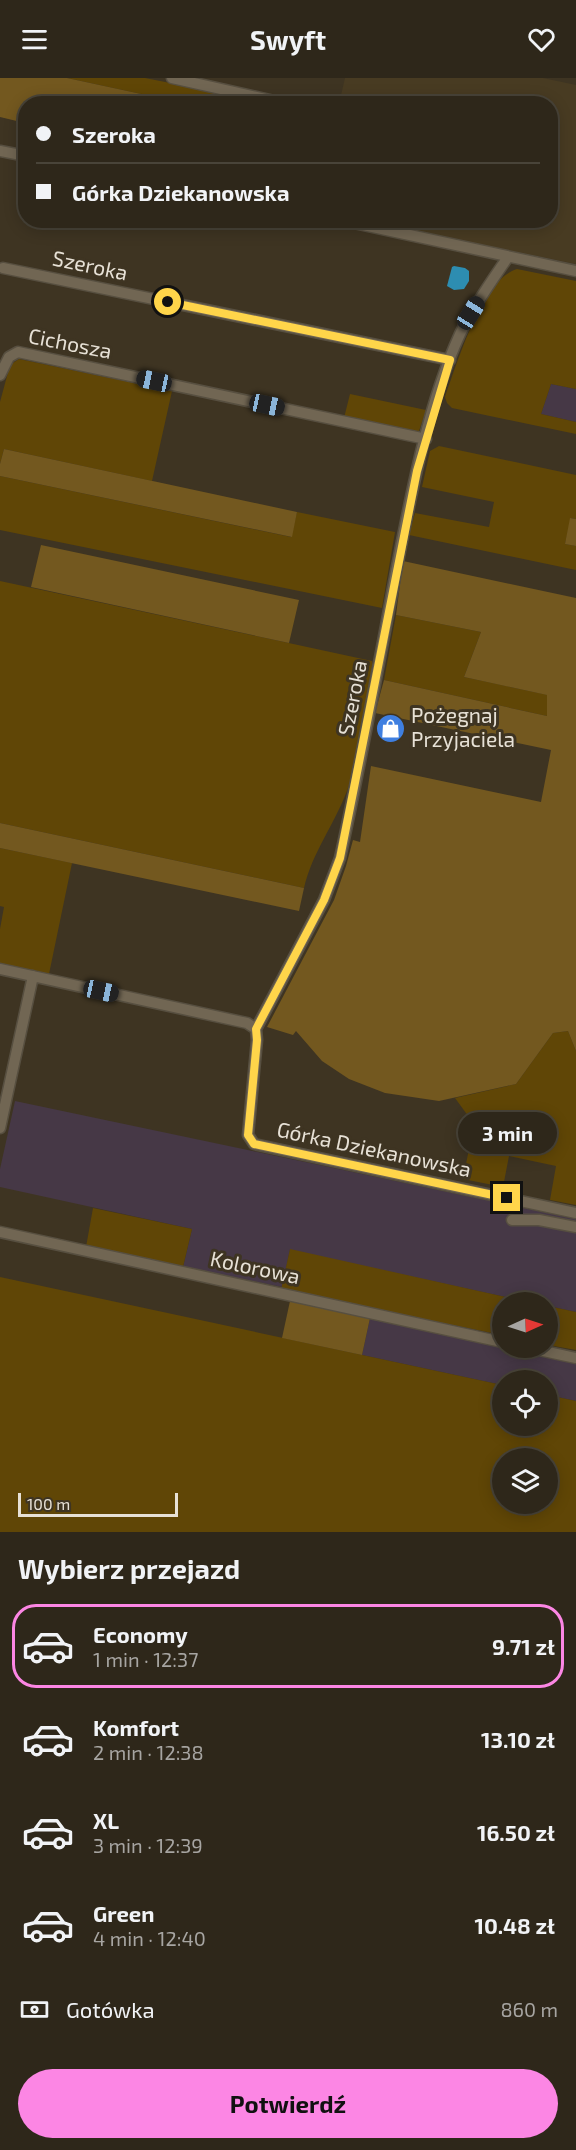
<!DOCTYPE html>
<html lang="pl">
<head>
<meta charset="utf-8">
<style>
	body { margin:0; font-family:"Exo 2",sans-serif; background:#362f23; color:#f1f3f6; height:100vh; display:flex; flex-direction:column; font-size:22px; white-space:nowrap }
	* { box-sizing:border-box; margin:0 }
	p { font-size:20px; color:#a7a5a2 }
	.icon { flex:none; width:33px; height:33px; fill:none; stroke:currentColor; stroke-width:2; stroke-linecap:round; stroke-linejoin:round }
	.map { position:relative; height:1454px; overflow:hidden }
	.panel { display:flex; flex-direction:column; background:#2e271a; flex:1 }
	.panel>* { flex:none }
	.guide { position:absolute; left:18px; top:18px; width:540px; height:132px; border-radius:24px; box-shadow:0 3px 15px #0003,0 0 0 2px #494439; display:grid; align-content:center; height:132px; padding:0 18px; background:#2e271a }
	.needle { width:39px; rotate:87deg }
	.fabs { position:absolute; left:492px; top:1214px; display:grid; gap:12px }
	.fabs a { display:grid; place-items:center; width:66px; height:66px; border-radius:50%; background:#2e271a; box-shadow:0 3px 15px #0003,0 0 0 2px #494439; font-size:30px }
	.scale { position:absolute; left:18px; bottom:15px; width:160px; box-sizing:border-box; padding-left:6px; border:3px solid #e7e1d6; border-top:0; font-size:16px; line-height:21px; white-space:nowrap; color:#e7e1d6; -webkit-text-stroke:4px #3e3422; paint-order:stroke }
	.end { position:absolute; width:27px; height:27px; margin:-14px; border:8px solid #ffd54a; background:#111; box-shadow:0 0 0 3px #111 }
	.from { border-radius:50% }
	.bubble { position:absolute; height:42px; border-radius:21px; background:#2e271a; box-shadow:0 3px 15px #0003,0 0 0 2px #494439; font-size:20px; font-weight:700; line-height:42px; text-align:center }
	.car { position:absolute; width:18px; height:36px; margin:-18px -9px; border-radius:8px; box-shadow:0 0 4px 2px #0007; background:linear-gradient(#222 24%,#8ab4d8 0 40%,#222 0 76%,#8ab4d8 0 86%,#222 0) }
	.guide b { display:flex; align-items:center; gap:21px; height:57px; font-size:22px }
	.guide b+b { border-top:2px solid #494439 }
	.guide i { width:15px; height:15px; background:#f1f3f6 }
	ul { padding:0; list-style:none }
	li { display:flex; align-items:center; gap:18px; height:84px; margin:0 12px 9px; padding:0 6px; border:3px solid transparent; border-radius:24px }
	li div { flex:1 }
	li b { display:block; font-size:22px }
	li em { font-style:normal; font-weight:700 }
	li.on { border-color:#fc86e4 }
	li>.icon { width:54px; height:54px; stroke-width:1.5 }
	h2 { padding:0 18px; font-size:27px; line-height:72px }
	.pay { display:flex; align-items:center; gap:15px; height:66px; padding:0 18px; font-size:22px }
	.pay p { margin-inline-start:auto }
	.cta { display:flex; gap:12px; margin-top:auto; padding:12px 18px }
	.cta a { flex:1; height:69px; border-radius:36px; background:#fc86e4; color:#111; font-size:24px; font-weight:700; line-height:69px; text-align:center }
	header { display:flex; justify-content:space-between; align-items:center; height:78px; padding:0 18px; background:#2e271a; font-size:27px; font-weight:700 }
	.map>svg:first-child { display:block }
	.built { fill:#483b22 }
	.industrial { fill:#463846 }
	.green { fill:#604606; fill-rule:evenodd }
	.forest { fill:#73581f }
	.water { fill:#2d8db1 }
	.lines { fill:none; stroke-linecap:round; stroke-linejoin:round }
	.street-casing { stroke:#574f40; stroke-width:13 }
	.street { stroke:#716653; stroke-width:10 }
	.route { stroke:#ffd54a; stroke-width:8 }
	.labels { text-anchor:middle; stroke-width:6; stroke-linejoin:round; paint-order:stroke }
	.street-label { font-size:21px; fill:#e7e1d6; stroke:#3e3422 }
	.poi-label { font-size:21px; fill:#e7e1d6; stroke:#3e3422; text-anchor:start }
</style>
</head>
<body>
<header><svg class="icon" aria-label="menu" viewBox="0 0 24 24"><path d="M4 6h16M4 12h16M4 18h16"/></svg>Swyft<svg class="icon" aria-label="heart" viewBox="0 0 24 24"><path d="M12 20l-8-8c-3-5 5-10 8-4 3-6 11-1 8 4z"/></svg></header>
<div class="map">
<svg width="576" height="1454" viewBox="0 0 576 1454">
	<rect width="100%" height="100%" fill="#3e3422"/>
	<path class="built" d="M345 0H543L576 7V186L366 143 550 142V26H339Z"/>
	<path class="industrial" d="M551 306 576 311V344L541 336Z
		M15 1023 576 1141V1234L548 1228V1224H528L290 1172 282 1209 183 1189 192 1151 0 1109V1091Z
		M370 1240 576 1286V1323L548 1317V1302H502V1307L362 1277Z"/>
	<path class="green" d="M67 0H145L251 21 253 25H183Z
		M517 191 576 203V311L551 306 541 336 576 344V356L452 330 447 325 445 319C457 286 482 201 517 191Z
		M19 281 172 313 152 403 4 371 0 386V324L10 287Z
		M350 316 426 332 418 356 344 340Z
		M439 368 576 397V441L571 440 565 466 576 468V492L409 457 415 435 489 449 494 424 422 409 430 373Z
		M0 398 291 459 297 434 395 454 382 530 0 452Z
		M0 503 372 583 373 587C366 628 361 675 347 713 334 747 312 775 304 810L0 745Z
		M396 537 481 554 464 599 548 617 547 638 384 602Z
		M0 770 72 785 49 896 0 886V851L4 829 0 828Z
		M568 953 576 973V1127L550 1122 556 1088 509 1078 503 1109 463 1101 474 1046 455 1020 516 1006 553 955Z
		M93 1130 192 1151 183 1189 86 1169Z
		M290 1171 528 1224H502V1257L281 1212Z
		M0 1199 502 1307V1347H548V1317L576 1323V1454H0ZM502 1380H548V1425H502Z
		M548 1228 576 1234V1272L548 1267Z"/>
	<path class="forest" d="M0 0H67L183 25 26 26 25 45 0 39Z
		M4 371 297 434 292 459 0 398V386Z
		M570 440 576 441V468L565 466Z
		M41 467 299 522 289 565 31 509Z
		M403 483 576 520V973L568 953 553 955 516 1006 439 1023 385 1015 349 1001 322 983 296 953 293 957 267 949 334 822 346 788 353 762 360 764 371 688 541 724 551 672 375 635 384 602 547 638V617L464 599 481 554 396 537Z
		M0 745 304 810 299 833 0 770Z
		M290 1223 370 1240 362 1277 282 1260Z"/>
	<path class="water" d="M454 188 465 190 469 193V203L464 211 454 212 447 208 452 189Z"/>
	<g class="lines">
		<defs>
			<path id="street" d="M172 0 270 22 269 26
				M0 73 26 78
				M340 142 576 193
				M3 190 450 282
				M0 297 9 279 18 274 426 361
				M0 891 247 945 256 951 257 962 248 1057 254 1066 576 1135
				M256 951 324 822 340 780C361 685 378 590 396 494 411 417 427 328 460 256 473 229 491 204 508 179
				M0 1050 33 898
				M512 1142H539L576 1149
				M0 1154 502 1264
				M525 1269 576 1280"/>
		</defs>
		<use href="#street" class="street-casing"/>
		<use href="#street" class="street"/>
	</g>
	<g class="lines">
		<path class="route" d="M168 224 450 282 417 393 340 780 324 822 256 951 257 962 248 1057 254 1066 507 1120"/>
	</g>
	<defs>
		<symbol id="shop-disc" viewBox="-11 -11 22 22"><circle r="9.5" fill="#3f7fe0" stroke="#3e3422"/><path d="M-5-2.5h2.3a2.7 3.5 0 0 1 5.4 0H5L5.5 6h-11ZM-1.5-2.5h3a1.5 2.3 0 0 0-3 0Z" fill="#fff"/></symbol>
	</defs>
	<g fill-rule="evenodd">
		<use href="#shop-disc" x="374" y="634" width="33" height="33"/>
	</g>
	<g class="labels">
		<g class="street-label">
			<text transform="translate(90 188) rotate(12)" y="7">Szeroka</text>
			<text transform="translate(70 266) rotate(11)" y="7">Cichosza</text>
			<text transform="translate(353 620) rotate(-79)" y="7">Szeroka</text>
			<text transform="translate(374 1072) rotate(12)" y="7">Górka Dziekanowska</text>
			<text transform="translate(255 1190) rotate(12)" y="7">Kolorowa</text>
		</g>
		<g class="poi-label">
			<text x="411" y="645">Pożegnaj<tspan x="411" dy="24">Przyjaciela</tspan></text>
		</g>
	</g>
</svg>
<div class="fabs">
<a><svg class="needle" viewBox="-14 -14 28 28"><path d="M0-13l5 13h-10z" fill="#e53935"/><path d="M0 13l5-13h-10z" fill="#a7a5a2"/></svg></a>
<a><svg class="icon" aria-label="locate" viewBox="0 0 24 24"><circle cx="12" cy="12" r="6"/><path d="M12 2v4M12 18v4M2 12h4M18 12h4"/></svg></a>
<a><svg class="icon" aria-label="layers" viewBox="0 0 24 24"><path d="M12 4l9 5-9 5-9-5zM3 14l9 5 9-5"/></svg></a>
</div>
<div class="scale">100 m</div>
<i class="end from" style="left:168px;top:224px"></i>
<i class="end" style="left:507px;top:1120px"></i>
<div class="bubble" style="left:458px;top:1034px;width:99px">3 min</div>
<i class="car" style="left:471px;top:235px;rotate:32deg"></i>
<i class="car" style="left:154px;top:303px;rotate:282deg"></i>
<i class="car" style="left:267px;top:327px;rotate:102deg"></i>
<i class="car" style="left:101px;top:913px;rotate:102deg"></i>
<div class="guide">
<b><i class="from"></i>Szeroka</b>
<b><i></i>Górka Dziekanowska</b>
</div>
</div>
<section class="panel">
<h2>Wybierz przejazd</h2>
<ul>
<li class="on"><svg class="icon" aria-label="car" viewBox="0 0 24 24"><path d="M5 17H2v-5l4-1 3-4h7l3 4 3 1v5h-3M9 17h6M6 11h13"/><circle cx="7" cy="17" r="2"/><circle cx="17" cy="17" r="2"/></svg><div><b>Economy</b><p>1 min · 12:37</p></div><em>9.71 zł</em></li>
<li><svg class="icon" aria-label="car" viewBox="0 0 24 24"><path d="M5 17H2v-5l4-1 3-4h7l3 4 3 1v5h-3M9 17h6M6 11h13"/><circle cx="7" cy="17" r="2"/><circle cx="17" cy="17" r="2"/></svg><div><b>Komfort</b><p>2 min · 12:38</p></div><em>13.10 zł</em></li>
<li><svg class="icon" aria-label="car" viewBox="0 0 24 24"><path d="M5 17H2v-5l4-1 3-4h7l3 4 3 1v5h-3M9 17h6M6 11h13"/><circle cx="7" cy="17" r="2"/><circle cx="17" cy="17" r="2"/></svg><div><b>XL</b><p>3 min · 12:39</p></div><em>16.50 zł</em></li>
<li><svg class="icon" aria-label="car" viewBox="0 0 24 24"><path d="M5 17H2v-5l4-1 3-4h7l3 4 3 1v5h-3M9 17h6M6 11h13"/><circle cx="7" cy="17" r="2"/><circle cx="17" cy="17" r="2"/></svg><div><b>Green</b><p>4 min · 12:40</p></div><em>10.48 zł</em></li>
</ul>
<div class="pay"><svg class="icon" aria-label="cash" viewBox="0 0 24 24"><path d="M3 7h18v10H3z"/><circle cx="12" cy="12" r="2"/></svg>Gotówka<p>860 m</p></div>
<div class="cta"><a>Potwierdź</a></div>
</section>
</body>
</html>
